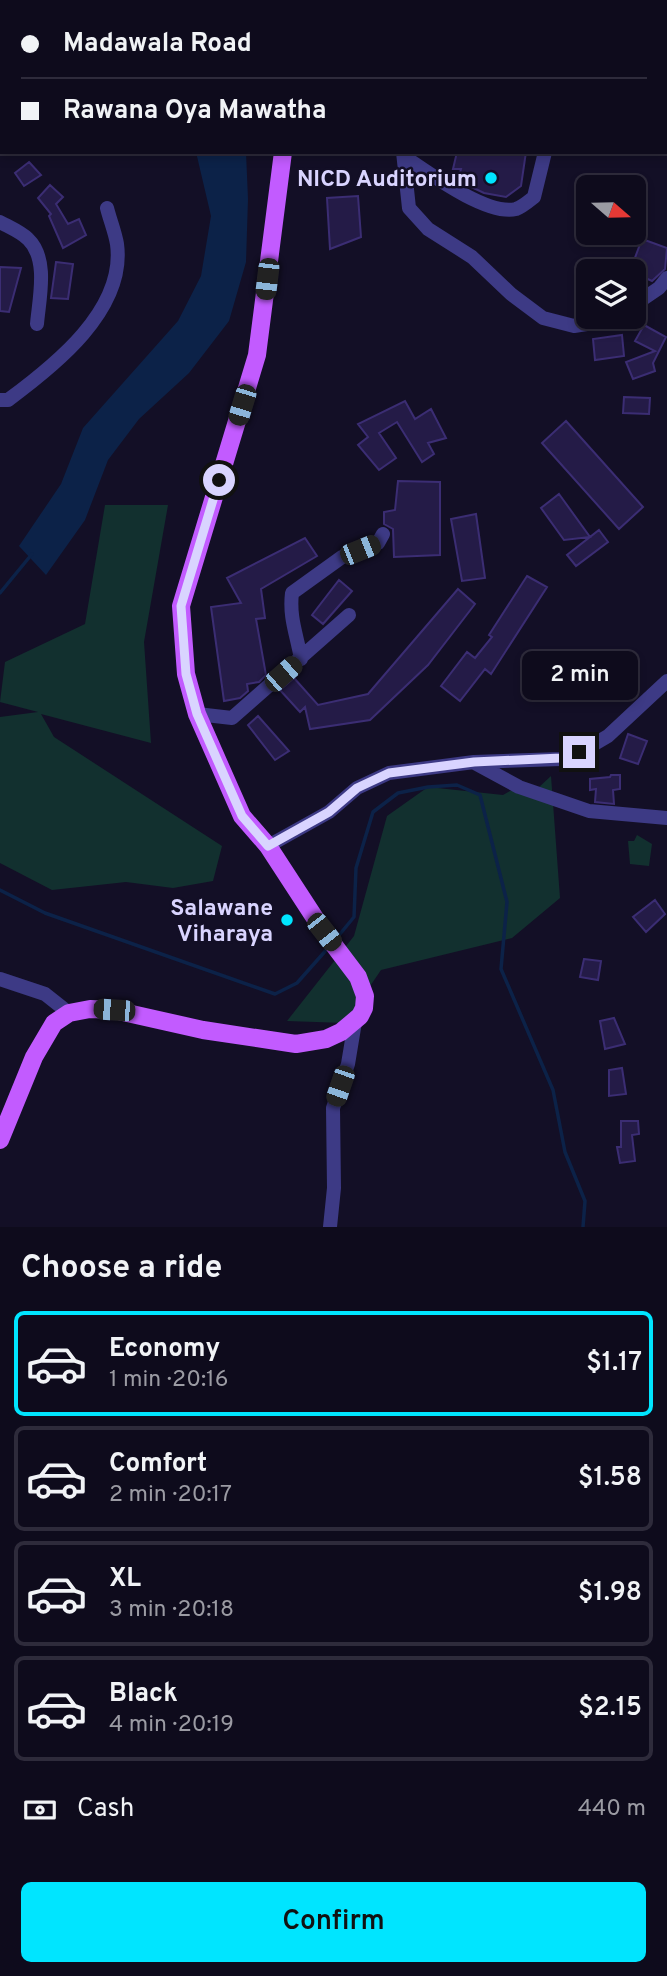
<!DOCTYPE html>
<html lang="en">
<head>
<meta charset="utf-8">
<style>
	body { margin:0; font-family:Overpass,sans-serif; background:#1c1929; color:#f1f3f6; height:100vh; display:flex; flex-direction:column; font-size:26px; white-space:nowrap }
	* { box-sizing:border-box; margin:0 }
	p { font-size:23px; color:#9b9ba3 }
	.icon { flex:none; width:38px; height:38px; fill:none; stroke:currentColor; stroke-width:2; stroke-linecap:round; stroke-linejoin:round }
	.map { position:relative; height:1227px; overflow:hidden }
	.details { display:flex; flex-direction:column; background:#0e0b1c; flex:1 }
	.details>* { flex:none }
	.hud { position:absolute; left:0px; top:0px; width:668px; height:154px; box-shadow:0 4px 10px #0003,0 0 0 2px #2e2b3b; display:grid; align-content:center; height:154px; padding:0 21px; background:#0e0b1c }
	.needle { width:46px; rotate:110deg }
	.controls { position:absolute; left:576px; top:175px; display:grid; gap:14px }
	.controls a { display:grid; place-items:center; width:70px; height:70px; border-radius:10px; background:#0e0b1c; box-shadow:0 4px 10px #0003,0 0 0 2px #2e2b3b; font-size:35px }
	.end { position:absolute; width:32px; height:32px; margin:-16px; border:9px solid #d9d4ff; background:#111; box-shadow:0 0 0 4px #111 }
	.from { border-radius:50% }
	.bubble { position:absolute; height:49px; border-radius:10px; background:#0e0b1c; box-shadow:0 4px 10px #0003,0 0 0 2px #2e2b3b; font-size:23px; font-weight:600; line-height:49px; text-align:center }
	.car { position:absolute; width:21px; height:42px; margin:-21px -10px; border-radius:9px; box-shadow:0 0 5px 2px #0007; background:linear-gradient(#222 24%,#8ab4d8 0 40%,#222 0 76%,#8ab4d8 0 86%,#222 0) }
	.hud b { display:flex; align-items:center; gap:24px; height:66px; font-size:26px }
	.hud b+b { border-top:2px solid #2e2b3b }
	.hud i { width:18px; height:18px; background:#f1f3f6 }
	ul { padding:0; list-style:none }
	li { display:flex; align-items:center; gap:21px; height:105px; margin:0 14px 10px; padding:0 7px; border:4px solid #2e2b3b; border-radius:10px }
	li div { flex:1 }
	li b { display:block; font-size:26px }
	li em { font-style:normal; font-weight:600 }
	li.active { border-color:#00e5ff }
	li>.icon { width:63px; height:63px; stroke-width:1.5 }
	h2 { padding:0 21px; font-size:32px; line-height:84px }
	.pay { display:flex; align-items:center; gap:18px; height:77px; padding:0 21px; font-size:26px }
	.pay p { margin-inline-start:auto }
	.button { display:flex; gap:14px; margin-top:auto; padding:14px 21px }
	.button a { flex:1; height:80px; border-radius:10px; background:#00e5ff; color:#111; font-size:28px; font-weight:600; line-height:80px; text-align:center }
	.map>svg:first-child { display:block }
	.green { fill:#12302f }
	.water { fill:#0c2248 }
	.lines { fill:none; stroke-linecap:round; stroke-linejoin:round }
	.stream { stroke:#0c2248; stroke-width:3.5 }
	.building { fill:#241b47; stroke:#3b2d73; stroke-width:2 }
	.minor { stroke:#3d3a85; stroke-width:14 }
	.major { stroke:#c25bff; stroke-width:18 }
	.route { stroke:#d9d4ff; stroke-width:9 }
	.poi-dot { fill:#00e5ff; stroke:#130f26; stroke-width:2.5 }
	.labels { text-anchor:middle; stroke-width:5; stroke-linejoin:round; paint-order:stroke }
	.poi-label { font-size:23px; font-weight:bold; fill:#d9d4ff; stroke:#130f26; text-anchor:end }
</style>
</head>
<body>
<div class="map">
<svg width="667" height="1227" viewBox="0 0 667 1227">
	<rect width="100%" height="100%" fill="#130f26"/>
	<path class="green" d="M105 505H168L144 642 151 743 41 714 54 737 222 846 213 881 173 888 126 882 52 890 0 863V717L38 712 0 702 5 662 85 624Z
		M551 776 560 898 512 938 381 970 345 1023 287 1021 354 936 387 816 428 787 503 795 510 791 537 789Z
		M637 835 652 844 649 866 630 864 628 841H634Z"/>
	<path class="water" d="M196 152H246L248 199 246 262 229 321 189 373 139 419 108 460 85 520 46 575 19 546 61 484 83 428 178 321 201 276 211 216Z"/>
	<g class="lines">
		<path class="stream" d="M0 593 32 554
			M0 890 45 913 275 994 297 983 328 948
			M335 940 354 917 356 868 373 812 398 793 428 787 457 785 480 795 507 902 501 969 553 1090 565 1152 585 1201 583 1227"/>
	</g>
	<path class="building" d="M457 152H526L521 186 506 197 484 193 463 183 458 180 461 169H453Z
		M29 162 41 175 24 186 15 173Z
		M50 185 63 197 56 204 68 224 79 219 86 235 63 248 49 216 51 214 38 198Z
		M358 196 361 237 330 249 327 198Z
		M642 239 667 248 665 269 652 281 630 271Z
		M56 262 73 264 68 299 51 298Z
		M0 267 21 268 9 312 0 311Z
		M644 325 666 337 653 363 655 371 633 379 626 362 655 351 635 341Z
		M622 335 624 356 595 360 593 339Z
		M624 397 650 398 649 414 623 413Z
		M405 401 415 419 431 409 446 438 428 443 434 454 422 462 397 422 379 433 396 458 379 470 358 445 368 437 358 424Z
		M566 421 643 507 619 529 542 443Z
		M398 481 440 482V555L394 557 393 529 384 524V512L395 510Z
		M559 494 590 537 564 540 541 508Z
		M476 514 485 578 462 581 451 519Z
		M599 530 608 542 576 566 567 555Z
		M305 538 317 556 261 589 265 618 256 619 266 675 259 682 247 684 248 691 240 698 224 701 211 607 241 603 227 578Z
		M527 576 547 587 491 674 485 669 460 701 441 686 467 652 475 658 492 637 489 635Z
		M339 580 352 591 323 624 312 615Z
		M458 589 475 604 428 665 370 720 310 729 305 707 300 712 280 690 294 678 318 705 368 694Z
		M258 716 289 751 275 760 248 725Z
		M628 734 647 741 638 764 620 758Z
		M611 775H620V789L613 790 614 804 595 802 596 789 590 790V779L610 777Z
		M655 900 665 914 646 932 633 917Z
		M584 959 601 961 598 980 580 977Z
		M614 1018 625 1044 605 1049 600 1021Z
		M622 1068 626 1094 609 1096V1070Z
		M621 1121H638L639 1134 632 1135 635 1161 620 1163 617 1147H621Z"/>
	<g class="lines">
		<path class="minor" d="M530 0 531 2
			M0 83 2 84
			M403 152 409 208 428 229 472 257 511 294 543 318 574 326 612 320 617 317
			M405 157C429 173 487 216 516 209 522 207 529 201 534 197L545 152
			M0 222C9 227 21 232 28 239 49 259 39 299 37 324
			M634 305 659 288 667 278
			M0 400H8C54 366 126 310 117 244 115 232 110 220 107 208
			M301 659C297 635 289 618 292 593L342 557 378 543 383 534
			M197 714 232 718 349 615
			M475 763 519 787 589 811 667 818
			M268 846 329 812 357 788 389 773 474 762 561 759 579 753 608 736 667 681
			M0 979 45 994 69 1013
			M330 1227 334 1188 333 1108 348 1064 355 1022"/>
		<path class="major" d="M329 0 331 2
			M369 2 372 0
			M0 1140 34 1057 54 1023 69 1013 90 1009 114 1010 203 1030 296 1044 326 1039 341 1032 360 1016 364 1008 365 996 358 977 324 932 268 846 242 816 197 714 186 674 181 606 257 355 283 152"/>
	</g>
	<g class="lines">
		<path class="route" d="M219 480 181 606 186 674 197 714 242 816 268 846 329 812 357 788 389 773 474 762 561 758 579 752"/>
	</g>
	<g class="poi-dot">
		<circle cx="491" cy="178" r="7"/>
		<circle cx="287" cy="920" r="7"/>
	</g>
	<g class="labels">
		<g class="poi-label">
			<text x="477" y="186">NICD Auditorium</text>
			<text x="273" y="915">Salawane<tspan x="273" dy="26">Viharaya</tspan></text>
		</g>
	</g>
</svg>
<div class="controls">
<a><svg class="needle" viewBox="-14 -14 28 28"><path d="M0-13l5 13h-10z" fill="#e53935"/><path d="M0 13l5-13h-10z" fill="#9b9ba3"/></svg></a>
<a><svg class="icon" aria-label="layers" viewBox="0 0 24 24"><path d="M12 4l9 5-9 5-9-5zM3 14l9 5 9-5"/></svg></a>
</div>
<i class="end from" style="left:219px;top:480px"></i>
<i class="end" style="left:579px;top:752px"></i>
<div class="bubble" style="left:522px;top:651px;width:116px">2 min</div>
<i class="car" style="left:267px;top:279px;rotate:187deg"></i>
<i class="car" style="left:242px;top:405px;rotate:197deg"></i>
<i class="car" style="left:360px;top:550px;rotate:68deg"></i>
<i class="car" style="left:283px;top:674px;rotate:49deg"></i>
<i class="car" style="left:324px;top:932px;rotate:142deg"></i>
<i class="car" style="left:114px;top:1010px;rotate:274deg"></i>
<i class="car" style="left:340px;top:1086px;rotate:199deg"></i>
<div class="hud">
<b><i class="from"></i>Madawala Road</b>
<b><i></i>Rawana Oya Mawatha</b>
</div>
</div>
<section class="details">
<h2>Choose a ride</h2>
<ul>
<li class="active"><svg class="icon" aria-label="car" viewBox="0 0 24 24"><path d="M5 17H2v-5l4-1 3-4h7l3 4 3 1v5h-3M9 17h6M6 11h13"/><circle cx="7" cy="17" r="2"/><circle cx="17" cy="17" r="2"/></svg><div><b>Economy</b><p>1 min · 20:16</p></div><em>$1.17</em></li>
<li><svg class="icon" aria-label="car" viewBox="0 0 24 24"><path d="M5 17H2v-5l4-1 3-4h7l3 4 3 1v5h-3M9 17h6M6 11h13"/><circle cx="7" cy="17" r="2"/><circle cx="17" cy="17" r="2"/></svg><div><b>Comfort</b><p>2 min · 20:17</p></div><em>$1.58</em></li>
<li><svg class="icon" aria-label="car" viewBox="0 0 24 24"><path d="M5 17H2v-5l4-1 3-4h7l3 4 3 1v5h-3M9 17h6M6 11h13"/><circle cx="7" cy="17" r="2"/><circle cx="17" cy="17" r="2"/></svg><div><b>XL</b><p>3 min · 20:18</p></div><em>$1.98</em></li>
<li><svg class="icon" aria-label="car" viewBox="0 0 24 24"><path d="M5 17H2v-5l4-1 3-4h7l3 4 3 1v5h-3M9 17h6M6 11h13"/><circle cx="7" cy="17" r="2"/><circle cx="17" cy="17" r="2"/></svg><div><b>Black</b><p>4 min · 20:19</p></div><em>$2.15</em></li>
</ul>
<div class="pay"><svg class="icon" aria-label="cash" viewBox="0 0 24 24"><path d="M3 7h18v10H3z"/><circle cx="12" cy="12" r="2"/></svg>Cash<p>440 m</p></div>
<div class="button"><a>Confirm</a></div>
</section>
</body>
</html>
